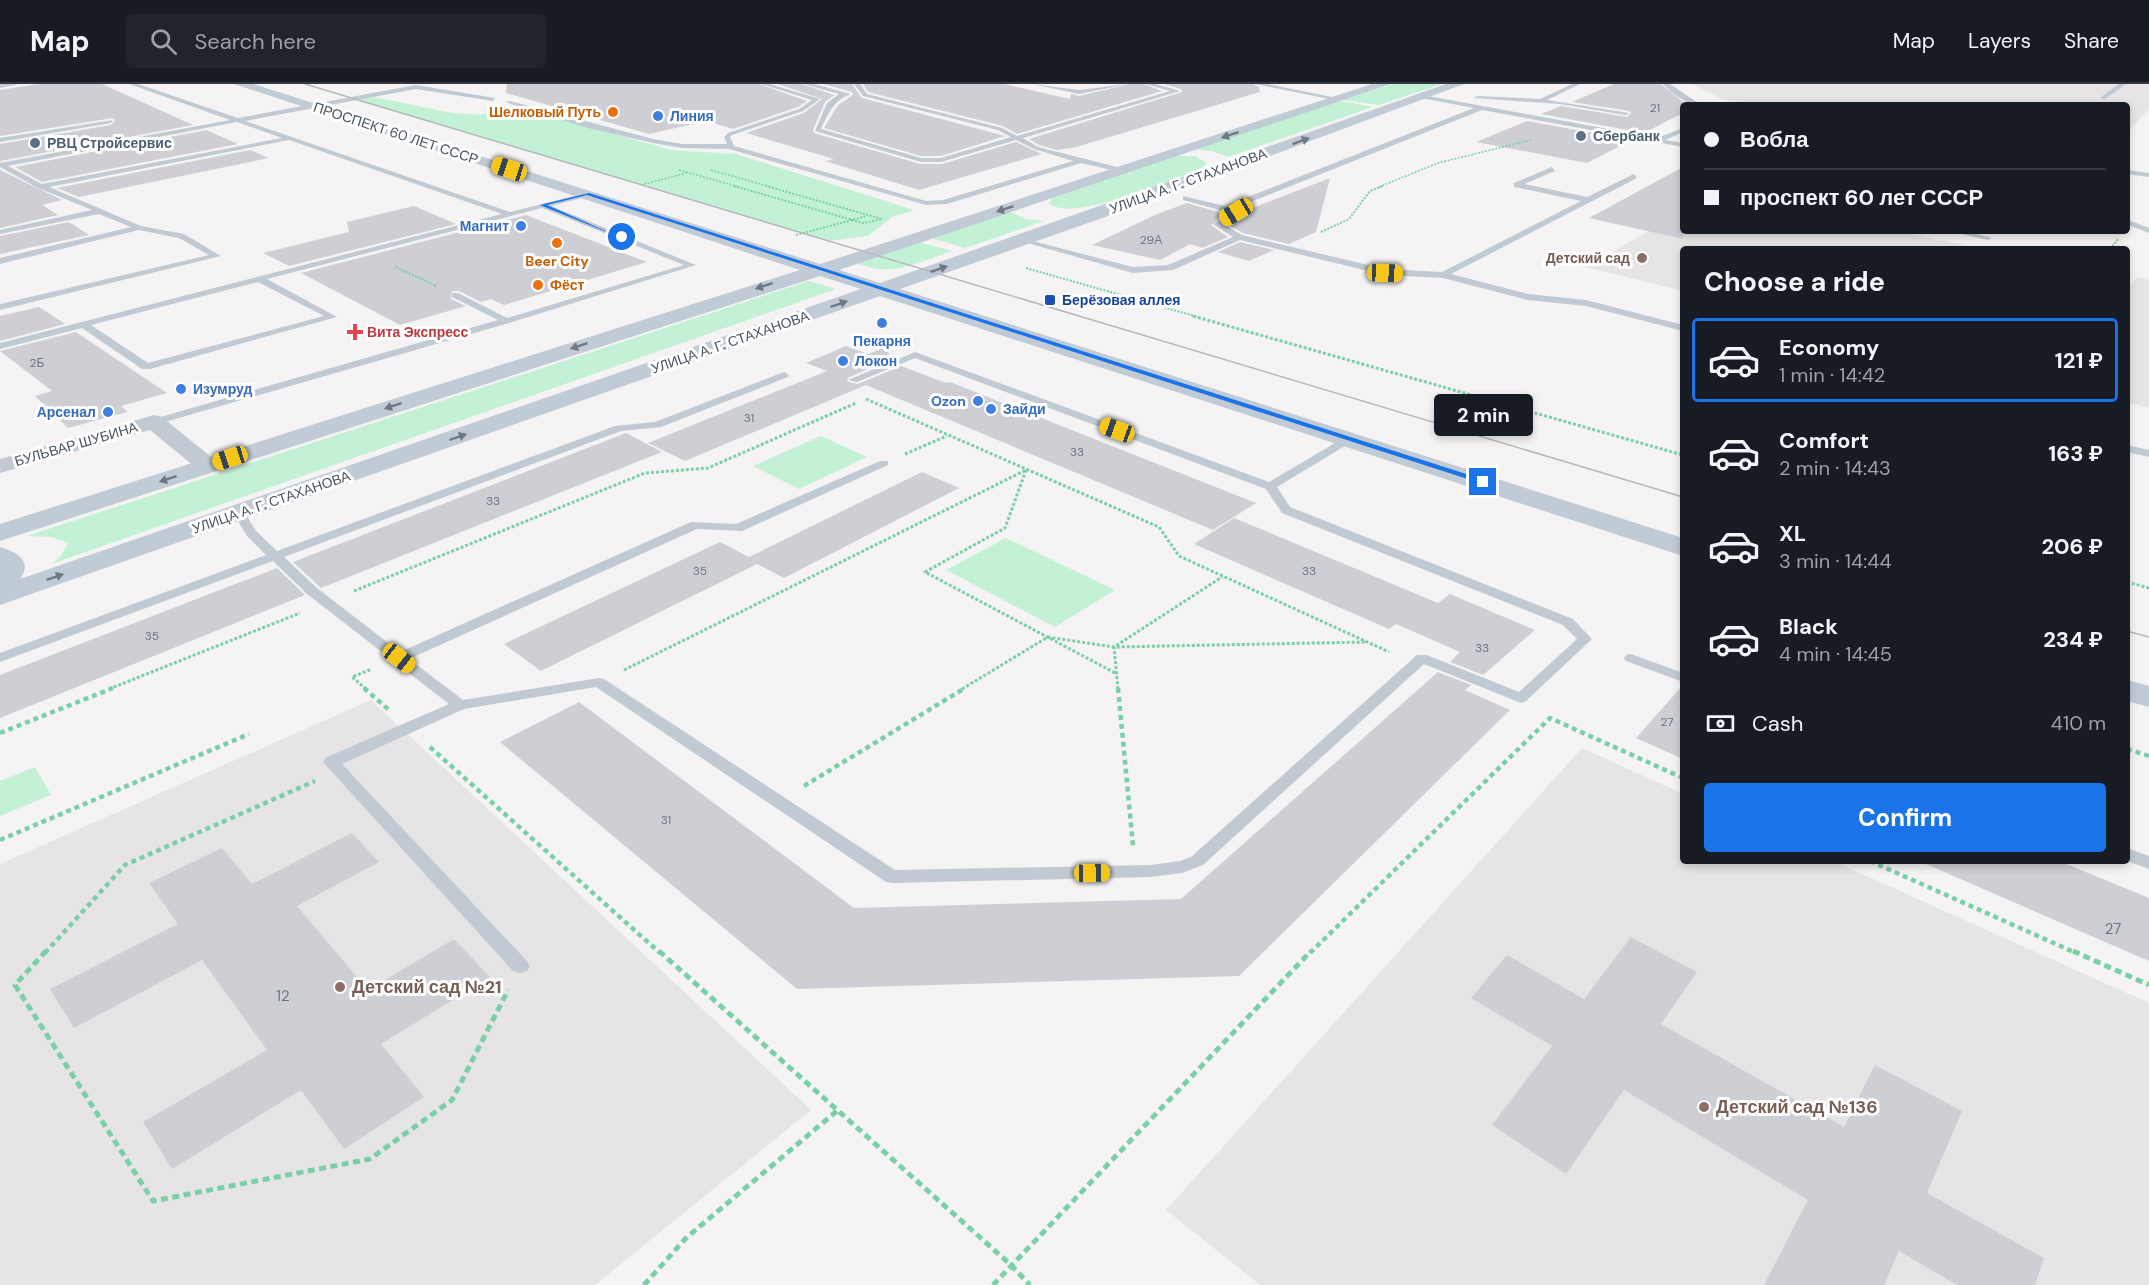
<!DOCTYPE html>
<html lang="en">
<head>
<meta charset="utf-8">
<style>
	body { margin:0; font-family:"DM Sans",sans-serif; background:#20242c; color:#f1f3f6; height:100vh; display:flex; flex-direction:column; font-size:22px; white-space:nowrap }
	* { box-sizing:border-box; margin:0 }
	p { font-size:20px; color:#9ea1a6 }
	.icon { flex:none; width:33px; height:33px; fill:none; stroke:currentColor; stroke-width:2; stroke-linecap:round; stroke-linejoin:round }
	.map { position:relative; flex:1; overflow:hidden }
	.sheet { position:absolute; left:1680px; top:162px; width:450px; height:618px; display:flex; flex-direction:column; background:#171b24; border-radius:6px; box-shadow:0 3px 9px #0003 }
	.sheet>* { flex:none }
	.top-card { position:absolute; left:1680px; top:18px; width:450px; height:132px; border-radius:6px; box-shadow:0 3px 9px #0003; display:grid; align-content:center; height:132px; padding:0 24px; background:#171b24 }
	.end { position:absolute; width:27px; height:27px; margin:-14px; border:8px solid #1a73e8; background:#fff; box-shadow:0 0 0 3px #fff }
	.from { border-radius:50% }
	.bubble { position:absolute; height:42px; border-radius:6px; background:#171b24; box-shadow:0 3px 9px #0003; font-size:20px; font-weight:700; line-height:42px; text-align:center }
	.car { position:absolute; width:18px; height:36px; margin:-18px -9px; border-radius:8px; box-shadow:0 0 4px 2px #0007; background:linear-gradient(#f5c518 24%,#345 0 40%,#f5c518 0 76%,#345 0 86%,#f5c518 0) }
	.top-card b { display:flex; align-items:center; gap:21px; height:57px; font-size:22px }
	.top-card b+b { border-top:2px solid #363941 }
	.top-card i { width:15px; height:15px; background:#f1f3f6 }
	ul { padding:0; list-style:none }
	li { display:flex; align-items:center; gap:18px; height:84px; margin:0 12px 9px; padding:0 12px; border:3px solid transparent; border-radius:6px }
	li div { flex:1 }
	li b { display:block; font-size:22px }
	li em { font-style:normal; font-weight:700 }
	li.current { border-color:#1a73e8 }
	li>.icon { width:54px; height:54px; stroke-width:1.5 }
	h2 { padding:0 24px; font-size:27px; line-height:72px }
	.pay { display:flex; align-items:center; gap:15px; height:66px; padding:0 24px; font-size:22px }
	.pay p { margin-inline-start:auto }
	.action { display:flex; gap:12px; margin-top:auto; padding:12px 24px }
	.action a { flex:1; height:69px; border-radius:6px; background:#1a73e8; color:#fff; font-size:24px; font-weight:700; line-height:69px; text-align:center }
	header { display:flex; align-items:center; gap:36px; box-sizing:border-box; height:84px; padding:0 30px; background:#171b24; border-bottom:2px solid #363941 }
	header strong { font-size:28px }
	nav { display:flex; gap:33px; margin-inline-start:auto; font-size:21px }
	.search { width:420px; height:54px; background:#20242c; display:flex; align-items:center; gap:15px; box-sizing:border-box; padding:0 21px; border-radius:6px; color:#9ea1a6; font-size:22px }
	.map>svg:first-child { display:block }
	.education { fill:#e6e4e5 }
	.green { fill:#c3f1d5 }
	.building { fill:#cdcfd5 }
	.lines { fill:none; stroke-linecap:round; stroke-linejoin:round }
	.path-far4 { stroke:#7ad0a6; stroke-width:1.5; stroke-dasharray:2 1.5; stroke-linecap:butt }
	.path-far3 { stroke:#7ad0a6; stroke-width:2; stroke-dasharray:2 1.5; stroke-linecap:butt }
	.path-far2 { stroke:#7ad0a6; stroke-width:3; stroke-dasharray:3 2; stroke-linecap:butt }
	.path-far1 { stroke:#7ad0a6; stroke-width:4.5; stroke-dasharray:5 4; stroke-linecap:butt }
	.path { stroke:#7ad0a6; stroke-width:5; stroke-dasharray:7 4.5; stroke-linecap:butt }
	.service { fill:#c1cad2; fill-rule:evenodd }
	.minor { fill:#c1cad2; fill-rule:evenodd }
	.secondary { fill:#c1cbd6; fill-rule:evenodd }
	.tram { stroke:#b5b8bd; stroke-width:1.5 }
	.oneway { fill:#6e7984 }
	.route { fill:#1a73e8 }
	.food-dot { fill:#e8710a; stroke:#fff; stroke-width:2 }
	.shop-dot { fill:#3f7fe0; stroke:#fff; stroke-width:2 }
	.service-dot { fill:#5c6f8a; stroke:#fff; stroke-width:2 }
	.education-dot { fill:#8d6e63; stroke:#fff; stroke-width:2 }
	.transit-dot { fill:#1a4fb4; stroke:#fff; stroke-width:2 }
	.health-dot { fill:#e0444e; stroke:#fff; stroke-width:2 }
	.labels { text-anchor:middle; stroke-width:6; stroke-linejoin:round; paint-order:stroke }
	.number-label { font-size:12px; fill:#6b747e }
	.far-food-label { font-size:14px; font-weight:bold; fill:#c56008; stroke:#fff; text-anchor:end }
	.far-shop-label { font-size:14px; font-weight:bold; fill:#366cbe; stroke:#fff; text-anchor:start }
	.far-street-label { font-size:14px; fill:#4a5661; stroke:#fff }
	.far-service-label { font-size:14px; font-weight:bold; fill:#4e5e75; stroke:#fff; text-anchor:start }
	.far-education-label { font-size:14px; font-weight:bold; fill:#785e54; stroke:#fff; text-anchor:end }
	.far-transit-label { font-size:14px; font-weight:bold; fill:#164399; stroke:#fff; text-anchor:start }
	.far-health-label { font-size:14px; font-weight:bold; fill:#be3a42; stroke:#fff; text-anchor:start }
	.near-number-label { font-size:15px; fill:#6b747e }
	.near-education-label { font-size:18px; font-weight:bold; fill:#785e54; stroke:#fff; text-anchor:start }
</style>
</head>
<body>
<header>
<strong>Map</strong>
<div class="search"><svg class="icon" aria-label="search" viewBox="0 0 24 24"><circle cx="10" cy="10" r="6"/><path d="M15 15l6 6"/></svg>Search here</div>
<nav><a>Map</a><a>Layers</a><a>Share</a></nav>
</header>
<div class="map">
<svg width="2149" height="1201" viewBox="0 0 2149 1201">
	<rect width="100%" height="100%" fill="#f5f3f3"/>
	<path class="education" d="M1692 0H2149V25L2127 49V21H1759L1722 15Z
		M1683 128V147H1896L1985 165H1683V207L1585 183Z
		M2137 193 2149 196V324L2127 318V206Z
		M371 616 811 1026 595 1201H0V780Z
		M1582 664 1683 710V777H1833L2149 919V1201H1260L1166 1126Z"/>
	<path class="green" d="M1393 0H1442L1379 21 1344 16Z
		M371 13C421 20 460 38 510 27L511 21 671 66 736 70 914 126 892 133 868 152 827 157 355 16Z
		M1341 17 1373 23 1228 73 1212 67 1193 65Z
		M1175 72H1195L1207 79 1201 85C1168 96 1078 138 1049 120L1053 113Z
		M1008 127 1026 135 1044 137 965 164 928 153Z
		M915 157 952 167C922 177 891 194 860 180L859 177Z
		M809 197 836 205 51 480 60 473 68 459 52 453 27 452Z
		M821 352 867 373 799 405 753 382Z
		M1006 454 1115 506 1055 543 946 486Z
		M35 683 51 711 0 732V697Z"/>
	<path class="building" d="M38 0H102L193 41 0 77V60L111 41 115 37 113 34 0 52V6Z
		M507 0H759L807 17 798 23 733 45 706 37 649 50 506 9Z
		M778 0H802L834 11 825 18 813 46 814 49 920 80H942L1016 58 1042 70 919 106 825 77 834 75 746 49 804 29 822 15Z
		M823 0H852L862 14 1005 52 941 72H921L824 44 838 21 853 11 852 8Z
		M863 0H1004L1070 15 1071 10 1079 12 1130 0H1144L1162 7 1017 50 1003 42 868 8Z
		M1164 0H1253L1259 3 1260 8 1076 63 1057 66 1039 61 1029 55 1182 8 1181 5Z
		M1614 0H1661L1683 18V29L1644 49 1541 30 1561 22 1627 33 1631 29 1629 27 1572 18Z
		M1527 37 1632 56 1587 79 1476 58Z
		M206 46 238 60 42 98 15 83Z
		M250 66 269 74 79 113 57 104Z
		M1683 83V155L1589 134Z
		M0 86 62 116 42 121 58 131 0 144Z
		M1330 94 1316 148 1289 160 1243 149 1227 140 1242 128Z
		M1187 119 1225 130 1211 141 1228 153 1202 164 1190 160 1160 176 1092 161 1155 131Z
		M414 122 456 140 289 182 263 169 349 148 347 138Z
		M526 131 647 178 504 221 491 215 481 218 459 207H452L451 215 466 222 400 241 301 189Z
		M69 138 89 151 0 170V152Z
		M1240 158 1274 166 1249 177 1218 168Z
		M39 223 65 240 0 257V232Z
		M76 248 167 309 121 322 127 328 68 344 35 312 52 307 0 267Z
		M846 262 868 270 886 263 891 275 847 294 848 298 858 300 901 282 946 299 950 298 1256 419 1213 446 866 301 685 377 648 359 827 287 806 279Z
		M626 349 662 368 321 504 293 478Z
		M922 388 959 404 784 494 757 480 541 587 504 560 720 458 749 473Z
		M1234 434 1438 519 1450 510 1535 546 1483 591 1450 578 1460 568 1396 540 1389 545 1194 460Z
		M277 484 305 511 0 634V591Z
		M1438 588 1471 601 1465 606 1510 626 1239 892 797 905 500 658 579 618 854 824 1181 815Z
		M1683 601V675L1636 654Z
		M352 749 379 778 297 822 368 906 454 855 490 893 381 960 424 1013 344 1065 301 1006 172 1085 143 1038 267 966 202 876 74 944 50 905 178 840 149 799 222 764 252 800Z
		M1919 777H2059L2149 814V877Z
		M1631 853 1697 888 1661 940 1844 1043 1875 981 1962 1027 1927 1109 2044 1174 2035 1201H1957L1899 1167 1884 1201H1764L1808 1116 1624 1006 1566 1090 1492 1041 1552 962 1471 914 1507 871 1584 915Z"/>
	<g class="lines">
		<path class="path-far4" d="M679 86 739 103
			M711 86 771 103
			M641 101 686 89
			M1379 103 1438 79 1531 56"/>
		<path class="path-far3" d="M734 102 863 139 882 135 766 102
			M1321 148 1349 135 1370 107 1383 102
			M796 151 867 132
			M2110 165 2118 155
			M396 183 436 202
			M1026 184 1198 233"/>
		<path class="path-far2" d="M1193 232 1683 371
			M866 315 1159 443 1179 472 1389 568
			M905 370 947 352
			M1026 386 1005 444 925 488 1117 590
			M2127 498 2149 504
			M354 507 645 389 708 384 856 319
			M624 586 1026 386
			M109 605 300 529
			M366 605 352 593 372 585
			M962 605 1048 553 1114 563 1367 558
			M1118 605 1114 563 1222 493"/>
		<path class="path-far1" d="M364 604 389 626
			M1118 604 1133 762
			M0 649 113 604
			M430 663 660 869
			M2127 665 2149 672
			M804 702 965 604
			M0 756 249 650
			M1870 777 2076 869
			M45 869 125 781 315 697
			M1310 869 1550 634 1683 694"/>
		<path class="path" d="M46 867 15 901 153 1117 370 1075 452 1016 508 906
			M659 867 1011 1181 1030 1201
			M2073 867 2149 901
			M644 1201 686 1154 838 1026
			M993 1201 1311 867"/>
		<path class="service" d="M0 0H19L0 4Z
			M129 0H138L238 34 416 1 495 14 493 17 416 5 245 37 510 128 590 108V112L551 122 696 181 509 239 158 340H150V336L498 236 452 213V209H458L507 234 684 181 542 124 267 195 337 233 150 285H142L82 244 0 265V259L502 130 289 56 49 103 141 142 184 150 221 172 0 226V220L209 171 179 154 139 146 0 180V174L131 143 99 130 0 150V146L92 126 38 104 0 83V79L230 36ZM237 38 282 54 42 100 8 82ZM258 198 324 232 148 279 91 241Z
			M761 0H770L820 15 803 27 732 51 730 53 734 62 926 117 943 116 1073 77 1034 65 1016 56 941 78H921L815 47 827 19 839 10 804 0H814L851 10C834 16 829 28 821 45L921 74H941L1011 53 998 46 863 12 854 0H860L867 10 1002 44 1017 52 1170 7 1146 0H1156L1180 7 1023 54 1038 63 1125 85V89L1081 79 947 120 926 121 729 65 682 64 653 59 588 44 505 18 510 17 653 55 682 60H727L724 53 728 49 799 25 812 16Z
			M1032 0 1079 6 1128 0 1079 10Z
			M1255 0H1268L1342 15 1339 17Z
			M1572 0H1580L1547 16 1629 29 1626 31 1560 20 1474 14 1477 12 1540 15Z
			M1663 0H1670L1701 21C1686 21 1673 10 1663 0Z
			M2119 0H2126L2105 15H2101V13Z
			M1423 11 1657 54 1683 44V48L1665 56 1683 59V63L1482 26 1233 125 1240 128 1223 140 1242 151 1385 185 1442 188 1581 117 1514 103V99L1552 83 1555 87 1524 100 1587 113 1634 90 1637 94 1451 190 1528 210 1586 216 1683 241V247L1586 222 1528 216 1443 194 1385 191 1240 156 1173 186 1133 189 1017 156 1021 154 1133 183 1168 181 1233 153 1213 140 1230 129 1183 116V112L1225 122 1474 24 1421 14Z
			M113 36 111 39 0 58V54Z
			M2127 86 2149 89V93L2127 90Z
			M2131 137 2149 144V149L2128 141 2127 139Z
			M1948 147H1965L1992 154 1988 156Z
			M915 268 1269 398 1345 353H1353V357L1277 403 1290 423 1573 535 1592 555 1526 617 1521 619 1424 580 1203 781 1182 789 1151 793 892 799 886 798 596 603 464 625 342 680 527 877 530 882 527 887 520 889 513 887 323 678 325 674 449 620 307 510 273 477 0 578V569L266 471 247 452 233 429 235 426H243L256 447 277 467 615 342 655 338 784 288 789 291 788 293 661 343 621 347 284 473 317 504 400 568 691 438 736 440 880 377H888V381L742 447 697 445 409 575 463 616 599 594 604 595 895 786 1151 781 1180 777 1191 773 1417 571H1427L1519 608 1577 555 1563 541 1282 429 1266 405 915 274 857 298 848 296Z
			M2127 361 2149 366V373L2127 368Z
			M1631 570 1683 589V598L1626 577 1624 574 1626 571Z
			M2127 764 2149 772V785L2127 777Z"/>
		<path class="minor" d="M154 331 162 333 216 377 220 382 216 387H200L150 346 0 389V375Z"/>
		<path class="secondary" d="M234 0H253L820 180 1372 0H1391L839 186 880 199 1446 0H1464L1111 131 900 205 1683 454V472L880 212 0 521V463C17 468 33 477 20 495L861 205 820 192 0 457V440L800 186Z
			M2127 596 2149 602V623L2127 617Z"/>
		<path class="tram" d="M305 0 1683 413
			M2127 547 2149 553"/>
	</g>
	<defs><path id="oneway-solid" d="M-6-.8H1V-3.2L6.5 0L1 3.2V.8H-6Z" transform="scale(1.5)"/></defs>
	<g class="oneway">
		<use href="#oneway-solid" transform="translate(1230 51) rotate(162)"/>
		<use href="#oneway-solid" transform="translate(1301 57) rotate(-20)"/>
		<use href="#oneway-solid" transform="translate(1005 125) rotate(162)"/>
		<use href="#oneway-solid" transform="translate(939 185) rotate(-19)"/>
		<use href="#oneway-solid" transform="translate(764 202) rotate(162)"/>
		<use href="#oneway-solid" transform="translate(839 220) rotate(-19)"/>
		<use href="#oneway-solid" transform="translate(579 262) rotate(162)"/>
		<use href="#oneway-solid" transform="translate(393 322) rotate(162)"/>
		<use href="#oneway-solid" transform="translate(458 353) rotate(-19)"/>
		<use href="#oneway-solid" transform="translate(168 395) rotate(162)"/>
		<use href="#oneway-solid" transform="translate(55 493) rotate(-19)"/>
	</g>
	<path class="route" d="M589 109 1485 396 1487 398 1480 399 587 111 547 121 624 155 540 121Z"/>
	<g class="food-dot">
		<circle cx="613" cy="28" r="6"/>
		<circle cx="557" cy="159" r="6"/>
		<circle cx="538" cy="201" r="6"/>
	</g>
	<g class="shop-dot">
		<circle cx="658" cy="32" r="6"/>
		<circle cx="521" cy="142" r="6"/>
		<circle cx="882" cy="239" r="6"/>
		<circle cx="843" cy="277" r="6"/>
		<circle cx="181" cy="305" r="6"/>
		<circle cx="978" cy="317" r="6"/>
		<circle cx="991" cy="325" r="6"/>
		<circle cx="108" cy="328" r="6"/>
	</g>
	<g class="service-dot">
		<circle cx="1581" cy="52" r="6"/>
		<circle cx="35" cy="59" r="6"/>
	</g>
	<g class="education-dot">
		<circle cx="1642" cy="174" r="6"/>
		<circle cx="340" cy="903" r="6"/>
		<circle cx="1704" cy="1023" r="6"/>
	</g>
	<rect class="transit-dot" x="1044" y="210" width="12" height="12" rx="3"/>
	<path class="health-dot" d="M352 239h6v6h6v6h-6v6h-6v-6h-6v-6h6z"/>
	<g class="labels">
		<g class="number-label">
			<text x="1655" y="28">21</text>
			<text x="1151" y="160">29А</text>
			<text x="37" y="283">2Б</text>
			<text x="749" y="338">31</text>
			<text x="1077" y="372">33</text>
			<text x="493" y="421">33</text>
			<text x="700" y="491">35</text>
			<text x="1309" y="491">33</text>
			<text x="152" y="556">35</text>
			<text x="1482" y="568">33</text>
			<text x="1667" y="642">27</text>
			<text x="666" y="740">31</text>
		</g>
		<g class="far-food-label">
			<text x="601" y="33">Шелковый Путь</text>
			<text x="557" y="182" text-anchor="middle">Beer City</text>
			<text x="550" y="206" text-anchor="start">Фёст</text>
		</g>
		<g class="far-shop-label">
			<text x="670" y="37">Линия</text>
			<text x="509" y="147" text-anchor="end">Магнит</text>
			<text x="882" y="262" text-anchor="middle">Пекарня</text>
			<text x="855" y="282">Локон</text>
			<text x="193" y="310">Изумруд</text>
			<text x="966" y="322" text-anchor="end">Ozon</text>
			<text x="1003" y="330">Зайди</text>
			<text x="96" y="333" text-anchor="end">Арсенал</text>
		</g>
		<g class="far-street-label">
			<text transform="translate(396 49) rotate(18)" y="5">ПРОСПЕКТ 60 ЛЕТ СССР</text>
			<text transform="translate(1188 97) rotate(-20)" y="5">УЛИЦА А. Г. СТАХАНОВА</text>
			<text transform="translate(730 258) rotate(-19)" y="5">УЛИЦА А. Г. СТАХАНОВА</text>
			<text transform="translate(76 360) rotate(-16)" y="5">БУЛЬВАР ШУБИНА</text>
			<text transform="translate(271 418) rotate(-19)" y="5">УЛИЦА А. Г. СТАХАНОВА</text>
		</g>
		<g class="far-service-label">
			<text x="1593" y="57">Сбербанк</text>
			<text x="47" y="64">РВЦ Стройсервис</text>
		</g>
		<g class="far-education-label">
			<text x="1630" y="179">Детский сад</text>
		</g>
		<g class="far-transit-label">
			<text x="1062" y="221">Берёзовая аллея</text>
		</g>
		<g class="far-health-label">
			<text x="367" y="253">Вита Экспресс</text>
		</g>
		<g class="near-number-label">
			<text x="2113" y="850">27</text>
			<text x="283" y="917">12</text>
		</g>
		<g class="near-education-label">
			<text x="352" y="909">Детский сад №21</text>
			<text x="1716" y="1029">Детский сад №136</text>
		</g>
	</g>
</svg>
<i class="end from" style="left:622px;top:153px"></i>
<i class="end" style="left:1483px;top:398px"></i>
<div class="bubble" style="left:1434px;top:310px;width:99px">2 min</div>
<i class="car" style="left:509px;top:85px;rotate:288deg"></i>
<i class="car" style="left:1236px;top:128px;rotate:239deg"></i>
<i class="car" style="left:1385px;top:189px;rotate:92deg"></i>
<i class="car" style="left:1117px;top:346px;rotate:290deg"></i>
<i class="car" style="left:230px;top:374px;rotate:252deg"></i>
<i class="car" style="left:399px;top:574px;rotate:128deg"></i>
<i class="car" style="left:1092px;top:789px;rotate:89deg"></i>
<div class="top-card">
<b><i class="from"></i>Вобла</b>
<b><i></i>проспект 60 лет СССР</b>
</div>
<section class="sheet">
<h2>Choose a ride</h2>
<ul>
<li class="current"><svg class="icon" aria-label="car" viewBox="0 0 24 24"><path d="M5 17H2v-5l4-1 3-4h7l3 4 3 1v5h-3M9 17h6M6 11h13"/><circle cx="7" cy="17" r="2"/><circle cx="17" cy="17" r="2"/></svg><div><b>Economy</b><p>1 min · 14:42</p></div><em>121 ₽</em></li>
<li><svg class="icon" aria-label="car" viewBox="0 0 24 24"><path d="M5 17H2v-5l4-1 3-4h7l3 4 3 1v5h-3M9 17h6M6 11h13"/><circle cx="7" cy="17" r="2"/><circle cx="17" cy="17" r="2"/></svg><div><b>Comfort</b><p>2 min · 14:43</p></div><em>163 ₽</em></li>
<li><svg class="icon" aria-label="car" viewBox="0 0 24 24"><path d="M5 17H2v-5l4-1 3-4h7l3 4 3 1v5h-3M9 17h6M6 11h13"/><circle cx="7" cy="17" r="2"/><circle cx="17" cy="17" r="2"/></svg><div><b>XL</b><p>3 min · 14:44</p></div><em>206 ₽</em></li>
<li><svg class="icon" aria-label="car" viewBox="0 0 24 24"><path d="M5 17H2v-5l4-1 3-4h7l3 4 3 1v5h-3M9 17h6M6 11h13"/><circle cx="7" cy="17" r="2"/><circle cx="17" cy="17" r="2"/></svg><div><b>Black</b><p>4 min · 14:45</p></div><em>234 ₽</em></li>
</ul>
<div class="pay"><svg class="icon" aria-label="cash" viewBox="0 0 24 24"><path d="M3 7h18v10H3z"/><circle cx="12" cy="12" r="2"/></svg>Cash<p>410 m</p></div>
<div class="action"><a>Confirm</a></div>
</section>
</div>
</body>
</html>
